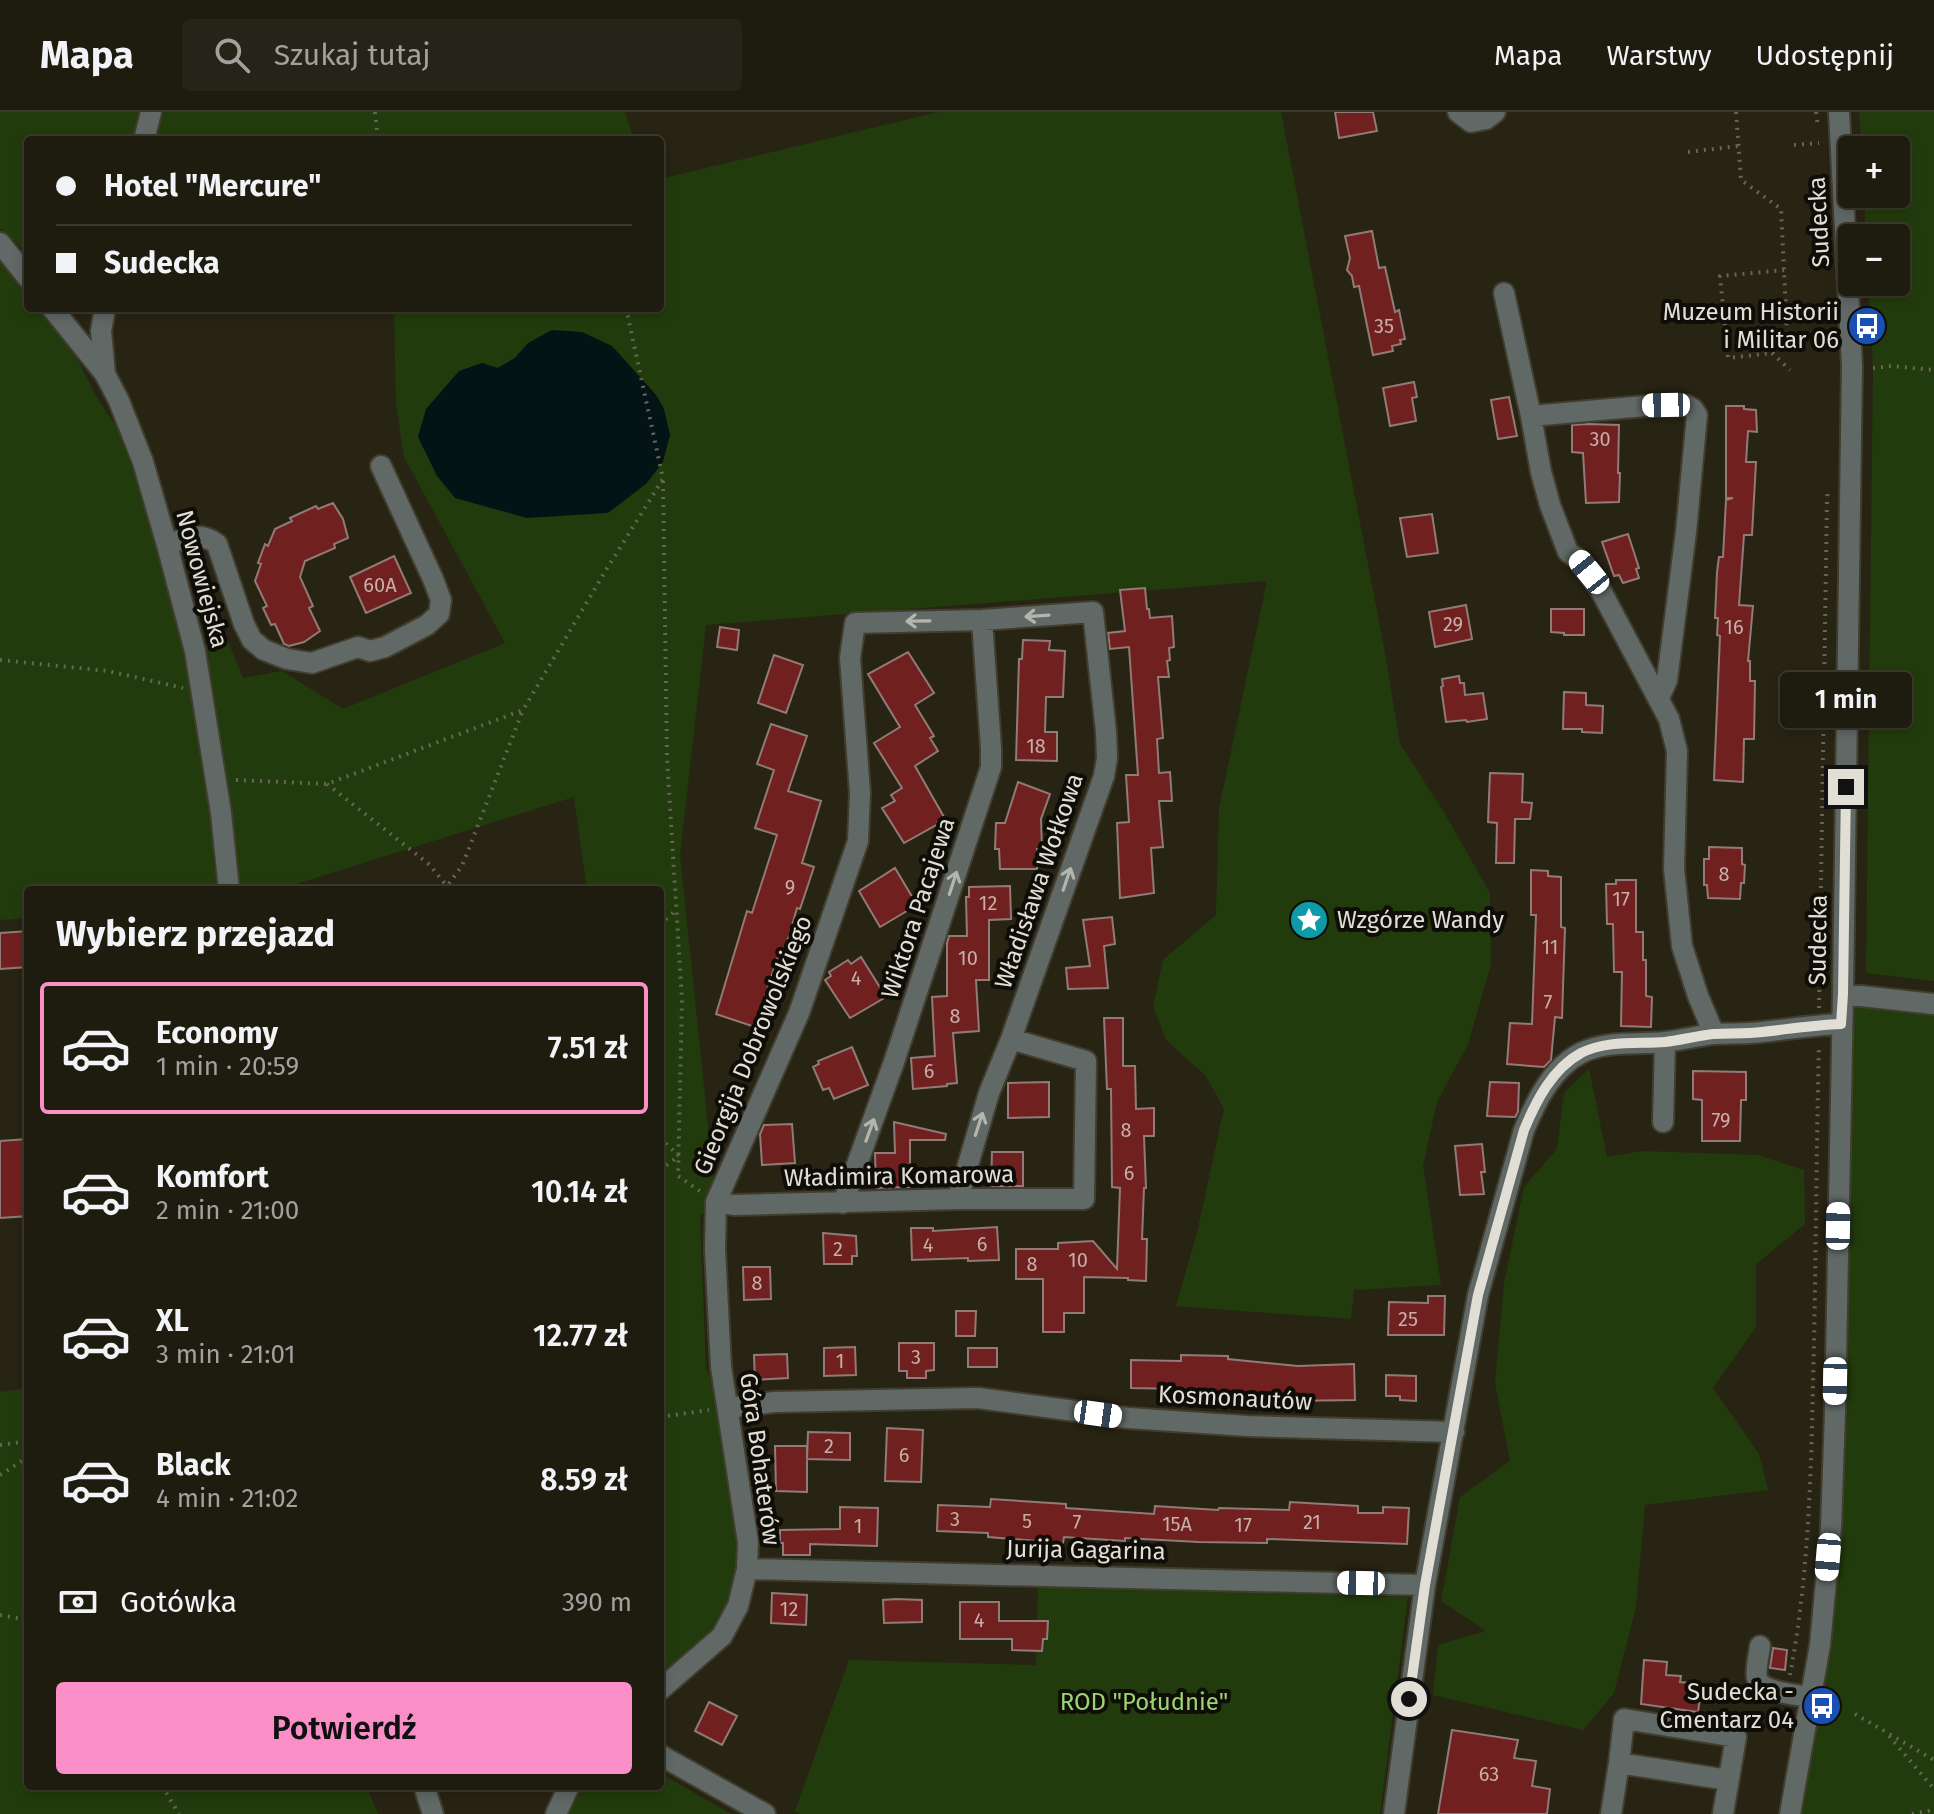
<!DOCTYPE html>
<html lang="pl">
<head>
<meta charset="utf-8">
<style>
	body { margin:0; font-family:"Fira Sans",sans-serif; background:#262418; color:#f1f3f6; height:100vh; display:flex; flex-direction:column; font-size:30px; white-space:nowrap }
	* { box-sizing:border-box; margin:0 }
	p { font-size:26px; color:#a1a19e }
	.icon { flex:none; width:44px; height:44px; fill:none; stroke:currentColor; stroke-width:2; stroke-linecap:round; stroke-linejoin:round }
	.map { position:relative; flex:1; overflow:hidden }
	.sheet { position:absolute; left:24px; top:774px; width:640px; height:904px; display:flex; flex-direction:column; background:#1e1b0f; border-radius:8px; box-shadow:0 4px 12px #0003,0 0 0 2px #3c392f }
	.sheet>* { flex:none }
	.top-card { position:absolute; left:24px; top:24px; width:640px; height:176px; border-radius:8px; box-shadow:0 4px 12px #0003,0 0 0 2px #3c392f; display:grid; align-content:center; height:176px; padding:0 32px; background:#1e1b0f }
	.buttons { position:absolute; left:1838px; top:24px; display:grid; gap:16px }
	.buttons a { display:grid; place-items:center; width:72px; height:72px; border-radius:8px; background:#1e1b0f; box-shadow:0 4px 12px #0003,0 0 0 2px #3c392f; font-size:40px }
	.end { position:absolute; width:36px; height:36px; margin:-18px; border:10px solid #e1dfd5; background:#111; box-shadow:0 0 0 4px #111 }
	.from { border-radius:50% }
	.bubble { position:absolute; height:56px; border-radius:8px; background:#1e1b0f; box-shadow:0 4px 12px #0003,0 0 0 2px #3c392f; font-size:26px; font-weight:600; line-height:56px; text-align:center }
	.car { position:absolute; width:24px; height:48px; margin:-24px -12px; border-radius:10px; box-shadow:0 0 6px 2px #0007; background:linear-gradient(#fff 24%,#345 0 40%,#fff 0 76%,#345 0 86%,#fff 0) }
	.top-card b { display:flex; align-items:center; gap:28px; height:76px; font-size:30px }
	.top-card b+b { border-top:2px solid #3c392f }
	.top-card i { width:20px; height:20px; background:#f1f3f6 }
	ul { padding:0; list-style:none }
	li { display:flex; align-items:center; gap:24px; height:132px; margin:0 16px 12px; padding:0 16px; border:4px solid transparent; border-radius:8px }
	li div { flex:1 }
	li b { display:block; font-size:30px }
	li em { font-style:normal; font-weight:600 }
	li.selected { border-color:#fa8fc7 }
	li>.icon { width:72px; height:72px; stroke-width:1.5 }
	h2 { padding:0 32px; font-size:36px; line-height:96px }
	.pay { display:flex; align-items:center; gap:20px; height:88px; padding:0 32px; font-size:30px }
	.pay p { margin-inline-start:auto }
	.primary-button { display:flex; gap:16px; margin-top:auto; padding:16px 32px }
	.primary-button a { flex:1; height:92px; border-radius:8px; background:#fa8fc7; color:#111; font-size:32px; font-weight:600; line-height:92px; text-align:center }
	header { display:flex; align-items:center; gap:48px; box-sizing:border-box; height:112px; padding:0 40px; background:#1e1b0f; border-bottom:2px solid #3c392f }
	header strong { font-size:38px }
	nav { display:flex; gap:44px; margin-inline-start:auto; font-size:28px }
	.search { width:560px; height:72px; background:#262418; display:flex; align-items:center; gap:20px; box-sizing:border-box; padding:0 28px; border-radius:8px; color:#a1a19e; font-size:30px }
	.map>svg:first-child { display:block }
	.green { fill:#223b0c; fill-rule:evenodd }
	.water { fill:#041315 }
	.building { fill:#70201f; stroke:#917a78; stroke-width:2 }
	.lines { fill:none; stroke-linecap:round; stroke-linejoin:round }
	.minor-casing { stroke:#423e2f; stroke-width:24 }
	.path { stroke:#686557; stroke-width:4; stroke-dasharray:2 6; stroke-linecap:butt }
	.minor { stroke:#606966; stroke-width:20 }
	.oneway { stroke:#b4b6ae }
	.route { stroke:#e1dfd5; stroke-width:10 }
	.labels { text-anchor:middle; stroke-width:8; stroke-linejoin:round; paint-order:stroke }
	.number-label { font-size:20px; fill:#c5afa8 }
	.street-label { font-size:24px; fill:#e1dfd5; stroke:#0f0d07 }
	.poi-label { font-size:24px; fill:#e1dfd5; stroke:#0f0d07; text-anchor:end }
	.park-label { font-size:24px; fill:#9bd571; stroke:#0f0d07 }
</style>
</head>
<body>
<header>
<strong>Mapa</strong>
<div class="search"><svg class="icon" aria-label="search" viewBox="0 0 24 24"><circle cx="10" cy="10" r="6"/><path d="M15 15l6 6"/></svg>Szukaj tutaj</div>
<nav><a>Mapa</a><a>Warstwy</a><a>Udostępnij</a></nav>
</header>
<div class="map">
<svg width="1934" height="1702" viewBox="0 0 1934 1702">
	<rect width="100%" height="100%" fill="#282414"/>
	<path class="green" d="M0 0H625L634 28H28V141L0 117Z
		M938 0H1281L1385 541 1400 632 1444 700 1490 781 1491 853 1468 932 1437 990 1423 1054 1441 1173 1354 1178 1351 1207 1176 1194 1197 1120 1224 997 1206 964 1166 928 1153 894 1163 848 1216 803 1219 696 1267 469 706 513 680 743 716 1090 700 1104 706 1257 728 1296 745 1408 739 1497 660 1582V778H587L574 685 277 778H239L203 540 224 520 243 566 282 559 343 597 505 531 404 345 396 292 394 203 413 196H660V67ZM528 231 612 235 656 283 664 297 497 256 515 246Z
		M1859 0H1934V869L1866 861 1873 256 1868 170H1896V126H1866L1864 82H1896V38H1862Z
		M0 149 28 182V196H40L76 245 99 289 118 317 149 403 196 590 213 707V746L217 778H28V806L0 808Z
		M1843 882 1934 892V1702H1790L1820 1533Z
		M1589 957 1607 1045 1642 1039 1758 1043 1804 1058 1805 1112 1756 1152V1215L1713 1276 1759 1342 1768 1378 1645 1393 1636 1495 1614 1581 1583 1618 1433 1583 1438 1533 1486 1519 1441 1489 1460 1385 1510 1349 1495 1271 1504 1171 1524 1075 1557 1037 1564 981Z
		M28 1276V1674H366L378 1702H0V1280Z
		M1038 1475 1408 1485 1380 1702H800L795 1699 849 1548 1036 1553Z
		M660 1661 731 1702H567L584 1674H660Z"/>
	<path class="water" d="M552 218 582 220 612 234 656 283 664 297 670 323 663 350 646 372 608 401 527 406 455 386 437 364 418 325 426 297 459 259 482 251 498 256 515 246 528 231Z"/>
	<path class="building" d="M1335 0H1373L1377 19 1339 26Z
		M1372 119 1379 156 1385 155 1395 200 1399 198 1405 227 1400 228 1401 232 1392 234 1393 239 1373 243 1359 174 1354 175 1352 164 1347 158 1350 146 1345 124Z
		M1414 270 1417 285 1412 286 1416 309 1390 314 1383 276Z
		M1509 285 1517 324 1498 327 1491 288Z
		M1726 294H1744V297L1756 298 1757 320 1748 319 1746 350H1756L1752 423H1744L1739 493 1753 494 1748 549H1750V569H1755L1754 627H1744L1743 670 1714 668 1720 524 1717 523 1718 506H1715L1717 460 1719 445H1723L1726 388 1733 386H1726Z
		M1588 312 1619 313 1618 361H1620L1619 390 1586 391 1583 341 1572 340V313Z
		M333 391 343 407 348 426 334 432 335 436 305 449 300 465 313 494 309 496 320 519 304 530 289 534 284 532 275 512 271 513 263 496 267 494 255 469 261 452 258 451 265 432 268 434 275 417 292 409 290 406 316 394 318 397Z
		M1432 402 1438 441 1407 445 1400 406Z
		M1628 422 1639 456 1636 457 1639 466 1623 471 1619 463 1614 464 1602 430Z
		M394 444 411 481 366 501 350 465Z
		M1145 476 1147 497H1149L1150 506 1172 504 1174 535 1169 536 1170 548 1167 549 1169 565H1158L1163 626 1157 627 1159 661 1170 660 1172 689H1159L1163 735 1151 736 1154 781 1120 786 1117 711 1129 710 1126 663H1138L1129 535 1110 537 1108 521 1125 519 1120 478Z
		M1466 493 1472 527 1435 535 1429 500Z
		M1551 497H1584V523H1564V521L1551 520Z
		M720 515 739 518 737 538 717 535Z
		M1023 528 1050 529 1049 538 1065 539 1063 585H1046L1045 620H1057V649L1016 648 1019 547H1022Z
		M908 540 934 581 915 593 934 624 930 626 938 639 915 654 944 705 937 710 938 712 904 731 882 696 895 689 891 683 902 676 874 631 900 615 868 562Z
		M774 543 803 553 786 601 758 591Z
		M1459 564 1460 571H1464L1465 583 1483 581 1487 607 1467 610 1466 608 1446 610 1441 575 1443 574 1442 567Z
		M1564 580 1586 581V593L1603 594 1602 621 1582 620V617H1563Z
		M771 612 807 624 788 679 821 689 802 751 814 755 800 797 797 796 782 848 777 847 755 915 716 902 747 799 752 801 777 723 755 716 774 658 757 652Z
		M1490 661 1523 662 1522 690 1532 691 1530 707H1515L1514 751H1496L1497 711 1488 710Z
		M1018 670 1050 682 1041 707 1042 737H1037V757H1000L999 737H995L996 711H1005Z
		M1709 735 1742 736V752L1745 753 1744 771H1741L1740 787 1708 786 1707 773H1704V747H1709Z
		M895 756 917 793 880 815 859 779Z
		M1531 758 1548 759V764L1561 765V815L1565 816 1562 906 1555 905 1551 948 1544 955 1507 952 1510 911 1532 912 1536 803H1531Z
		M1616 768H1636V820H1643V848H1646V884L1652 885 1651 915 1621 914 1622 860H1614L1613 812H1607L1606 772H1616Z
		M1010 774 1011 807 989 808V868H976L979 919 953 921 957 971 947 972V974L913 977 911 946 935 944 932 885 947 884V831L949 824H967L966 785H969V775Z
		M1112 805 1115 832 1104 834 1108 876 1068 877 1066 856 1090 854 1083 808Z
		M28 819V855L0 857V821Z
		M861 845 886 885 850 906 825 868 831 864 829 860 848 848 851 852Z
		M1104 906H1123V954H1135L1136 997 1154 996V1024H1144L1146 1076H1144L1142 1127H1147L1146 1169 1128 1168V1166L1084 1165V1201H1064V1220H1043V1167H1016V1137H1058V1131L1093 1129 1117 1157 1120 1076 1112 1075 1111 977H1107Z
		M852 935 868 973 834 987 829 976 823 978 813 955 819 952 818 949Z
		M1693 959 1746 960V988H1741L1740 1029H1702V988L1693 987Z
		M1049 970V1005L1008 1006V971Z
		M1490 970 1519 971 1518 1000 1515 1005 1487 1004Z
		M894 1010 946 1022 945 1028H910V1075L876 1076 875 1041H895Z
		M792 1012 795 1051 762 1053 760 1022 764 1013Z
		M27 1027 28 1104 0 1106V1029Z
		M1482 1032 1485 1060H1481L1484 1082 1460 1083 1455 1034Z
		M992 1040H1023V1074H991Z
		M997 1115 999 1148 968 1149V1146L912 1148 911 1116H933V1119Z
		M823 1121 856 1124 857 1144H852V1152H824Z
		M743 1155H770L771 1187 744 1188Z
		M1428 1184H1445L1444 1223H1388L1389 1190 1428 1191Z
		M956 1199H976L975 1224H956Z
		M899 1231H934V1258L926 1259V1266H907V1259H899Z
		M855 1235 856 1263 824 1264V1236Z
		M968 1236H997V1255H968Z
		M787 1242 788 1266 755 1268 754 1243Z
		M1181 1243 1228 1244V1247L1298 1254 1354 1252 1355 1288 1289 1289 1247 1285 1248 1282 1180 1280V1277L1131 1276V1248L1181 1249Z
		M1386 1263 1416 1264V1289L1400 1288V1284H1386Z
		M887 1316 923 1318 921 1370 885 1369Z
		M808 1320 850 1321V1348L807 1347Z
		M775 1334H807V1380L776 1379Z
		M991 1387 1066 1392V1396L1154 1402 1155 1394 1218 1398 1219 1396 1289 1398 1290 1390 1358 1394V1401H1383V1395L1409 1396 1407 1432 1267 1427V1431L1198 1430 1125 1426V1429L1064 1425 1063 1431 988 1425V1421L937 1419 938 1393 990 1395Z
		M840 1395 878 1396 877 1434 810 1432V1443H783V1431H780V1418L840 1417Z
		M772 1481 807 1483 806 1513 771 1511Z
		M896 1487 922 1488V1510L884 1511 883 1488Z
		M960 1490H999V1509H1048L1047 1527H1043L1042 1539 1012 1538V1527H960Z
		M1773 1536 1787 1538 1785 1558 1770 1556Z
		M1644 1548 1667 1550 1666 1563 1681 1564 1680 1570 1702 1572 1698 1600 1641 1592Z
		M709 1590 737 1604 722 1633 695 1619Z
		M1452 1618 1518 1628 1514 1646 1536 1649 1532 1674 1550 1677 1547 1702H1438Z"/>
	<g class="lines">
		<defs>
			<path id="minor" d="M1458 0 1471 10 1486 7 1495 0
				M144 28 151 0
				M0 131 28 166
				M1504 181 1531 304 1541 360 1550 393 1568 440 1577 446 1600 477 1669 607 1677 639 1674 757 1682 834 1698 884 1714 922
				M52 196 105 262 119 289 143 350 167 433 195 539 221 701 229 778
				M105 196 101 219 105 262
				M1531 304 1645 294 1686 293 1693 297 1697 303 1686 420 1667 568 1659 586
				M167 433C185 426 201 419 217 432L244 512 252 528 264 538 287 547 312 551 358 535 370 539 385 535 427 513 439 502 441 488 433 467 381 354
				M1843 882 1934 892
				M1663 1010 1665 930
				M716 1090 734 1093 958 1087H1084L1086 949 1011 927
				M843 1091 894 950 991 655V636L982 508
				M728 1296 774 1290 978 1286 1128 1306 1247 1314 1454 1320
				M747 1457 1425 1473
				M1760 1534C1759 1543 1755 1557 1757 1566 1761 1580 1798 1583 1810 1585
				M660 1578 722 1524 738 1494 747 1457 748 1430 721 1255 715 1137 716 1090 799 901 858 729 860 681 850 546 855 511 982 508 1093 500 1106 620 1107 646 1104 664 1011 927 989 981 958 1087
				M660 1643 765 1702
				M1619 1651 1728 1668
				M424 1674 433 1702
				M556 1702 569 1674
				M1394 1702 1425 1473 1478 1183 1524 1018C1536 989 1552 956 1581 941 1607 928 1637 933 1665 930 1681 928 1697 924 1713 922 1730 921 1746 922 1762 920 1789 917 1815 913 1841 912
				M1611 1702 1619 1651 1624 1607 1736 1625 1723 1702
				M1790 1702 1820 1533 1831 1416 1835 1300 1843 882 1852 254 1839 0"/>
		</defs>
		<use href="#minor" class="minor-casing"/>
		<path class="path" d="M375 0 378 28
			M1736 0 1741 68 1781 97 1787 221 1772 241 1728 246 1720 164 1784 158
			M1816 0 1818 14
			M481 28 495 24 502 28
			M1794 33 1819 31
			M1688 40 1738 34
			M1772 241 1790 258
			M1873 256 1891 254 1934 258
			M663 369 667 646 682 888 678 1064 701 1080
			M0 548 108 559 183 576
			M236 668 327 672 523 598 606 458 663 367 626 196
			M327 672 430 753 450 778
			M444 778 462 754 523 598
			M660 813 676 798
			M1819 896 1827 388 1828 377
			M660 1026 679 1044 660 1058
			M660 1305 709 1298
			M0 1333 28 1329
			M0 1363 28 1345
			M0 1503 28 1508
			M1790 1563C1808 1468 1811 1369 1813 1273 1816 1160 1816 1046 1819 933
			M1855 1602 1934 1648
			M1889 1624 1934 1677
			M162 1674 179 1702
			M1912 1702 1934 1698"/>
		<use href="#minor" class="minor"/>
	</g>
	<defs><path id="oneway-shaft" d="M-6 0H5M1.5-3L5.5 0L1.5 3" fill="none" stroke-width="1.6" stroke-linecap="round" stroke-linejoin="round" transform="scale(2)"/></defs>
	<g class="oneway">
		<use href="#oneway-shaft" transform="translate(1037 504) rotate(176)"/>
		<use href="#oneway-shaft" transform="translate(918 509) rotate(179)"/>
		<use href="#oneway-shaft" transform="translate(1067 767) rotate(-71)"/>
		<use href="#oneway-shaft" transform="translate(953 771) rotate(-72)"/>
		<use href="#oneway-shaft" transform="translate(979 1012) rotate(-72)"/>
		<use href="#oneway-shaft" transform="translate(870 1018) rotate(-70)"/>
	</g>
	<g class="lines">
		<path class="route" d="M1409 1587 1425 1473 1478 1183 1524 1018C1536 989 1552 957 1581 941 1607 928 1637 932 1665 930 1681 928 1697 924 1713 922 1729 921 1746 922 1762 920 1789 917 1815 913 1841 912L1843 882 1846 675"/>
	</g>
	<defs>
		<symbol id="bus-disc" viewBox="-11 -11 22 22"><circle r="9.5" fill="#1a4fb4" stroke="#0f0d07"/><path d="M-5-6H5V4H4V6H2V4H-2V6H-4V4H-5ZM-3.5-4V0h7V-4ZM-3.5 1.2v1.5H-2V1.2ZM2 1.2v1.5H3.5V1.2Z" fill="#fff"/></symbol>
		<symbol id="sight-disc" viewBox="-11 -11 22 22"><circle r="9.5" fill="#0f9aa8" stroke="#0f0d07"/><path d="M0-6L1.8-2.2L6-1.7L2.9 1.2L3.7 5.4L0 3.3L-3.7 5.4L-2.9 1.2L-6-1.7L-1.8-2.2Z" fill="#fff"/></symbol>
	</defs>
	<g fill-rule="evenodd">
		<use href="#bus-disc" x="1845" y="192" width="44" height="44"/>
		<use href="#sight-disc" x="1287" y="786" width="44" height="44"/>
		<use href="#bus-disc" x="1800" y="1572" width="44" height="44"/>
	</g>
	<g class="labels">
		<g class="number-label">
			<text x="1384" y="221">35</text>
			<text x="1600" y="334">30</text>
			<text x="380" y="480">60A</text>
			<text x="1453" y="519">29</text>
			<text x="1734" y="522">16</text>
			<text x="1036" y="641">18</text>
			<text x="1724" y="769">8</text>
			<text x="790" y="782">9</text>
			<text x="1621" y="794">17</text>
			<text x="988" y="798">12</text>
			<text x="1550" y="842">11</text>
			<text x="968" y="853">10</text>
			<text x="856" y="873">4</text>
			<text x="1548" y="897">7</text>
			<text x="955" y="911">8</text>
			<text x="929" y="966">6</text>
			<text x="1721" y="1015">79</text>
			<text x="1126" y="1025">8</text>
			<text x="1129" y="1068">6</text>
			<text x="982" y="1139">6</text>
			<text x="928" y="1140">4</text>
			<text x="838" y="1144">2</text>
			<text x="1078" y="1155">10</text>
			<text x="1032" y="1159">8</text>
			<text x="757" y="1178">8</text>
			<text x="1408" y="1214">25</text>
			<text x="916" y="1252">3</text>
			<text x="840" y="1256">1</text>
			<text x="829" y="1341">2</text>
			<text x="904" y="1350">6</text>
			<text x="955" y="1414">3</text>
			<text x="1027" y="1416">5</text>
			<text x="1077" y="1417">7</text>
			<text x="1312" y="1417">21</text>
			<text x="1177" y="1419">15A</text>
			<text x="1243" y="1420">17</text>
			<text x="858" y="1421">1</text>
			<text x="789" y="1504">12</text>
			<text x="979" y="1515">4</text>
			<text x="1489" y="1669">63</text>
		</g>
		<g class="street-label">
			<text transform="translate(1819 110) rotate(-93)" y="8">Sudecka</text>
			<text transform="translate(202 467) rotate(75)" y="8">Nowowiejska</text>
			<text transform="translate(1039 769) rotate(-71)" y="8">Władisława Wołkowa</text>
			<text transform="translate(918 796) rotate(-72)" y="8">Wiktora Pacajewa</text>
			<text transform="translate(1818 828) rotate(-89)" y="8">Sudecka</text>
			<text transform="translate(753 933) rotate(-68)" y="8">Gieorgija Dobrowolskiego</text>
			<text transform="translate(899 1064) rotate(-1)" y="8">Władimira Komarowa</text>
			<text transform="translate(1235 1286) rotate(3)" y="8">Kosmonautów</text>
			<text transform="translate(760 1347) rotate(82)" y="8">Góra Bohaterów</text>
			<text transform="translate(1086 1438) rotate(1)" y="8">Jurija Gagarina</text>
		</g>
		<g class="poi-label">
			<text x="1839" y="208">Muzeum Historii<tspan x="1839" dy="28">i Militar 06</tspan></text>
			<text x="1337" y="816" text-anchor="start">Wzgórze Wandy</text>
			<text x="1794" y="1588">Sudecka -<tspan x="1794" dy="28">Cmentarz 04</tspan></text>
		</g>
		<g class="park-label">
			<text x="1144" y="1598">ROD "Południe"</text>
		</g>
	</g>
</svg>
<div class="buttons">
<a>+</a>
<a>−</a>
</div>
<i class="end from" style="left:1409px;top:1587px"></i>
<i class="end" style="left:1846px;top:675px"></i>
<div class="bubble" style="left:1780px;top:560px;width:132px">1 min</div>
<i class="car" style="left:1666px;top:293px;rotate:269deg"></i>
<i class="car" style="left:1589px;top:460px;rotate:321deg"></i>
<i class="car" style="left:1838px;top:1114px;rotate:1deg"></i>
<i class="car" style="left:1835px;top:1269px;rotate:181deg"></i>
<i class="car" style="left:1098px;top:1302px;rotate:98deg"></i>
<i class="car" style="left:1828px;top:1445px;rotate:185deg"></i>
<i class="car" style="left:1361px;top:1471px;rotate:271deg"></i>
<div class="top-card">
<b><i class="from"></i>Hotel &quot;Mercure&quot;</b>
<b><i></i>Sudecka</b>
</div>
<section class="sheet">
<h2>Wybierz przejazd</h2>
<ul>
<li class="selected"><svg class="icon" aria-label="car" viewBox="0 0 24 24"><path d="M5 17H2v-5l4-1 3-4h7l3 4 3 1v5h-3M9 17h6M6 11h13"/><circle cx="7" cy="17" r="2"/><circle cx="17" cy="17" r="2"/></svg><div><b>Economy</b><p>1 min · 20:59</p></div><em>7.51 zł</em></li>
<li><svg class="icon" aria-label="car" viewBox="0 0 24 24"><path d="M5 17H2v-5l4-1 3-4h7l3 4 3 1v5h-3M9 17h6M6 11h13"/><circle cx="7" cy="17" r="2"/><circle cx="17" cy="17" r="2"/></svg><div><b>Komfort</b><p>2 min · 21:00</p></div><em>10.14 zł</em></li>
<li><svg class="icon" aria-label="car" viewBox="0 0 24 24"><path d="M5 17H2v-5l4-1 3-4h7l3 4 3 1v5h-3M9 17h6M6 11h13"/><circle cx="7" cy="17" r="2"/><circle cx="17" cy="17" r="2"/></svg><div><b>XL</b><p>3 min · 21:01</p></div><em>12.77 zł</em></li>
<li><svg class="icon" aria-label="car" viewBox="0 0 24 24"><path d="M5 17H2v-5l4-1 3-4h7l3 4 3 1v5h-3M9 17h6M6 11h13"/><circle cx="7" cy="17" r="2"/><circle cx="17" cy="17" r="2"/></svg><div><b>Black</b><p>4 min · 21:02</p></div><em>8.59 zł</em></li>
</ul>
<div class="pay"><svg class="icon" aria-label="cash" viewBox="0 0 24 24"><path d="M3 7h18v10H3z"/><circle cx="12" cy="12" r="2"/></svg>Gotówka<p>390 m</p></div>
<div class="primary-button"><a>Potwierdź</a></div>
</section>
</div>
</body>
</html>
